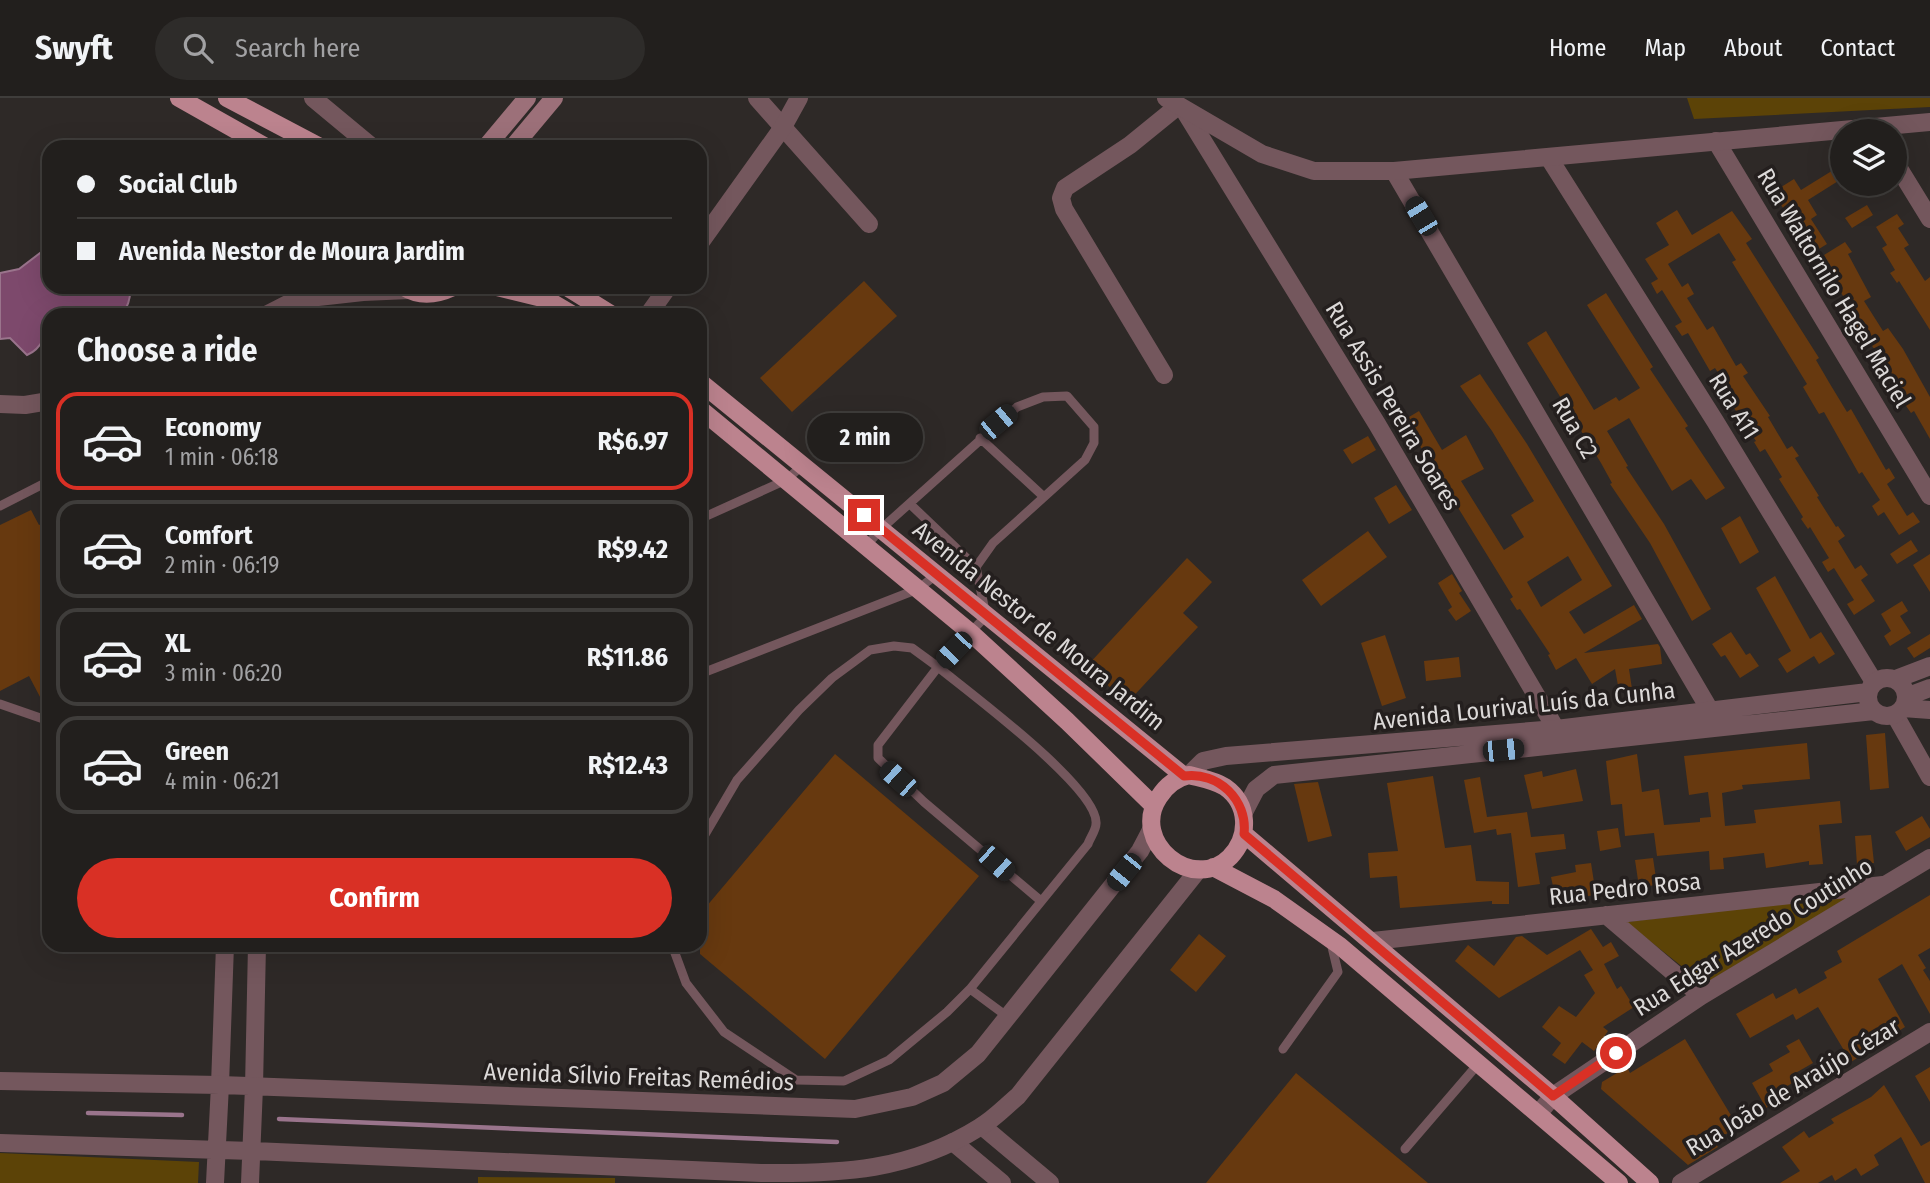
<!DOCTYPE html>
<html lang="en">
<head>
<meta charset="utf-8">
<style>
	body { margin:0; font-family:"Fira Sans Condensed",sans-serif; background:#2e2c2a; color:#f1f3f6; height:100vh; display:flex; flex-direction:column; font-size:26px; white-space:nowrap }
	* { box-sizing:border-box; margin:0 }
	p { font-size:23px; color:#a2a2a4 }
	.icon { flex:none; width:38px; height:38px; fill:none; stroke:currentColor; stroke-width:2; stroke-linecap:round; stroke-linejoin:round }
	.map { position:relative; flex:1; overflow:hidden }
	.panel { position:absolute; left:42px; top:210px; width:665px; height:644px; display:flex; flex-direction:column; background:#221f1d; border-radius:21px; box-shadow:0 7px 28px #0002,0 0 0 2px #3f3d3b }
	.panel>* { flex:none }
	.hud { position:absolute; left:42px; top:42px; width:665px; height:154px; border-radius:21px; box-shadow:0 7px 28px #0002,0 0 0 2px #3f3d3b; display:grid; align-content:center; height:154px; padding:0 35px; background:#221f1d }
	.buttons { position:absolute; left:1830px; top:21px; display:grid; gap:14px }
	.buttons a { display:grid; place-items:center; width:77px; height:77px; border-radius:50%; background:#221f1d; box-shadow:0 7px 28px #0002,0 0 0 2px #3f3d3b; font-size:35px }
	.end { position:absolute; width:32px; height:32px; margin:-16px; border:9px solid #d93025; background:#fff; box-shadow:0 0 0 4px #fff }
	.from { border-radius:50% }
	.bubble { position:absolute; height:49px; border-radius:24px; background:#221f1d; box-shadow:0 7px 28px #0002,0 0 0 2px #3f3d3b; font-size:23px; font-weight:700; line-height:49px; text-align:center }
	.car { position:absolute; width:21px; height:42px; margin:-21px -10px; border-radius:9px; box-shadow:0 0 5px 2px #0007; background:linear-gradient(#222 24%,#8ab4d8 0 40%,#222 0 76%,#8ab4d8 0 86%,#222 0) }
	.hud b { display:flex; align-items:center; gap:24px; height:66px; font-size:26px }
	.hud b+b { border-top:2px solid #3f3d3b }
	.hud i { width:18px; height:18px; background:#f1f3f6 }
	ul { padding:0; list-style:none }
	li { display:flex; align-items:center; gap:21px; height:98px; margin:0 14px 10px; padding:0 21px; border:4px solid #3f3d3b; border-radius:21px }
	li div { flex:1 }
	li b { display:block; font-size:26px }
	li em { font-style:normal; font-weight:700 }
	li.current { border-color:#d93025 }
	li>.icon { width:63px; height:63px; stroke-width:1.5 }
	h2 { padding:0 35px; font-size:32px; line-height:84px }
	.action { display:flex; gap:14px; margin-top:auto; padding:14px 35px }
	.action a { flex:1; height:80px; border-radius:42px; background:#d93025; color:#fff; font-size:28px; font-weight:700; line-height:80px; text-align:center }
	header { display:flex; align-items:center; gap:42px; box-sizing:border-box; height:98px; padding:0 35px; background:#221f1d; border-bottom:2px solid #3f3d3b }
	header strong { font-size:33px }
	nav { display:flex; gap:38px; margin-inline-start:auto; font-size:24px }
	.search { width:490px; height:63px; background:#2e2c2a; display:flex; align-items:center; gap:18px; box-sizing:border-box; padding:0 24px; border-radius:38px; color:#a2a2a4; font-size:26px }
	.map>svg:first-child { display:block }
	.green { fill:#5c4307 }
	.water { fill:#7d496c; stroke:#9a748c; stroke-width:2 }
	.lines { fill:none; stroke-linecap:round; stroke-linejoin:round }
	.stream { stroke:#9a748c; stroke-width:4.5 }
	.building { fill:#67390f; fill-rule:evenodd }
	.service { stroke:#74575d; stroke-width:9 }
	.minor { stroke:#74575d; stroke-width:18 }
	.tertiary { stroke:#74575d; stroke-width:18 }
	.secondary { stroke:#9c7079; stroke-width:18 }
	.primary { stroke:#bc838e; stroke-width:18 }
	.route { stroke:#d93025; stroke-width:9 }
	.labels { text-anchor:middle; stroke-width:7; stroke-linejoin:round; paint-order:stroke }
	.street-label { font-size:24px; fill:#dcd9d8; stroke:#241f1e }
</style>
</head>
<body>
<header>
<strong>Swyft</strong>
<div class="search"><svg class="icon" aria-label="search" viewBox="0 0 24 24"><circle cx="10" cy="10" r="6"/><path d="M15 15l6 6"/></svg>Search here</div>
<nav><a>Home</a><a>Map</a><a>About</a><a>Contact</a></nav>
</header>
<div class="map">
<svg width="1930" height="1085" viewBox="0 0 1930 1085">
	<rect width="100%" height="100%" fill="#2e2927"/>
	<path class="green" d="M1687 0H1930V9L1694 21Z
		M1851 798 1704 886 1626 824Z
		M0 1055 199 1064 198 1085H0Z
		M478 1079 615 1080V1085H478Z"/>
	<path class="water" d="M44 152H49V189H130C131 199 128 212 119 217H49C49 233 42 251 27 257L10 240 0 241V175L19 171Z"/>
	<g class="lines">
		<path class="stream" d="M88 1015 182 1017
			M279 1021 837 1044"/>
	</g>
	<path class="building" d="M1843 66V80L1808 102 1817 117 1811 121 1827 146 1806 159 1799 149 1805 145 1773 94 1794 81 1801 92Z
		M1867 107 1873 117 1852 130 1845 120Z
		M1677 112 1692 137 1732 113 1752 141 1746 145 1819 260 1816 262 1830 286 1847 314 1851 311 1886 372 1889 370 1895 380 1887 386 1907 418 1913 414 1920 424 1899 437 1884 414 1878 418 1872 408 1880 402 1862 374 1859 376 1824 314 1819 316 1813 306 1803 289 1807 286 1732 164 1736 162 1719 135 1668 166 1682 189 1688 185 1694 196 1687 200 1707 232 1713 228 1736 268 1741 265 1748 275 1743 278 1770 318 1768 319 1787 351 1792 348 1799 358 1795 360 1819 398 1817 399 1836 429 1838 428 1845 438 1838 443 1855 471 1861 467 1868 477 1861 482 1875 503 1854 517 1847 506 1854 502 1834 470 1828 474 1822 464 1829 460 1810 429 1808 431 1801 421 1803 419 1779 381 1782 379 1765 351 1760 354 1754 344 1756 343 1728 301 1733 298 1715 270 1710 273 1688 235 1682 238 1675 228 1682 224 1662 192 1657 196 1651 185 1658 181 1645 161 1669 147 1656 125Z
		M1897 116 1904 126 1898 130 1909 147 1904 150 1925 183 1930 179V232L1899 183 1897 185 1890 175 1895 172 1882 150 1887 147 1876 129Z
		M1845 144 1852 154 1848 156 1871 199 1864 203 1883 233 1888 230 1903 251 1930 299V341L1914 313 1911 315 1904 305 1875 252 1862 234 1856 238 1850 228 1857 223 1834 182 1838 180 1824 157Z
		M864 183 897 218 792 314 760 280Z
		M1606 195 1653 269 1650 271 1688 328 1685 330 1725 390 1706 402 1691 381 1672 393 1629 320 1607 333 1628 368 1626 369 1664 426 1711 511 1692 523 1650 445 1610 386 1612 385 1601 365 1527 245 1546 233 1594 312 1616 299 1619 303 1640 290 1587 207Z
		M1480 276 1527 346 1612 488 1569 514 1584 536 1634 507 1642 521 1584 555 1658 546 1660 549 1662 566 1629 571 1632 591 1619 593 1615 571 1592 586 1576 560 1556 572 1548 557 1550 556 1520 511 1517 512 1510 501 1513 499 1404 322 1419 313 1442 352 1466 337 1484 371 1461 383 1504 452 1524 439 1511 417 1534 403 1492 333 1460 288ZM1568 458 1582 482 1541 509 1527 484Z
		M1368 338 1376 352 1352 366 1343 352Z
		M1396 387 1412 412 1389 426 1374 400Z
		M31 412 39 427 49 422V616L29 578 0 593V427Z
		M1740 418 1759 454 1740 466 1721 430Z
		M1368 433 1387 459 1321 508 1302 482Z
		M1911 442 1918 453 1897 466 1890 456Z
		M1930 456V494L1913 467Z
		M1187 460 1212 484 1183 515 1198 529 1127 605 1087 568Z
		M1452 476 1462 493 1459 495 1471 513 1456 523 1448 512 1452 509 1438 485Z
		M1775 478 1810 541 1821 534 1835 556 1819 566 1814 558 1787 575 1778 561 1791 553 1756 490Z
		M1902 503 1908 513 1900 518 1911 535 1890 548 1884 538 1891 533 1881 516Z
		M1731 534 1746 557 1750 555 1759 568 1740 580 1725 557 1721 559 1712 546Z
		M1930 536V550L1914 560 1907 550Z
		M1385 537 1406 600 1382 608 1361 545Z
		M1459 559 1461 579 1426 583 1424 563Z
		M1885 635 1889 690 1870 692 1866 637Z
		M1807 645 1810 681 1742 687 1743 691 1722 695 1725 728 1756 725 1754 712 1840 703 1842 725 1819 727 1823 766 1809 767V763L1766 770 1764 755 1723 760 1724 771 1710 772 1709 753 1657 758 1654 735 1625 738 1622 706 1611 707 1606 663 1637 656 1642 694 1659 691 1664 727 1700 724V720L1711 719 1708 694 1689 697 1684 658Z
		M835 656 979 778 825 961 700 856V816Z
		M1576 671 1583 703 1532 711 1524 677 1542 673 1543 679Z
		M1433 678 1445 750 1471 747 1476 783 1509 784V806H1492V803L1400 810 1397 778 1370 780 1368 755 1398 753 1387 685Z
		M1480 679 1487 719 1527 714 1531 739 1564 736 1566 751 1535 755 1540 786 1518 789 1511 735 1497 737 1496 731 1474 735 1464 682Z
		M1318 684 1332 738 1308 744 1294 686Z
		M1922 718 1930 731V739L1906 753 1895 734Z
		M1618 730 1621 749 1600 753 1597 733Z
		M1871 737 1874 765 1857 767 1855 738Z
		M1653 760 1657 787 1639 789 1635 762Z
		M1591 765 1596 797 1556 802 1551 779 1576 774 1575 767Z
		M1930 797V850L1918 857 1926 870 1923 872 1930 883V916L1902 866 1878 881 1905 929 1851 964 1818 909 1796 922 1793 916 1750 940 1736 916 1773 895 1776 901 1796 890 1799 896 1827 880 1824 874 1842 864 1837 853Z
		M1591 831 1603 849 1611 844 1619 858 1604 866 1617 891 1621 888 1634 909 1603 929 1608 933 1594 953 1582 944 1565 966 1552 957 1561 945 1542 929 1559 908 1576 919 1595 895 1584 877 1593 872 1580 852 1499 900 1455 863 1468 847 1494 868 1516 839 1522 838 1547 857Z
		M1199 836 1226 858 1196 894 1170 872Z
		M1685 941 1738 1029 1714 1043 1718 1049 1688 1067 1601 991 1602 984 1627 969 1630 975Z
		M1799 941 1813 965 1792 977 1796 983 1775 995 1779 1002 1766 1010 1752 985 1773 973 1769 966 1790 954 1786 948Z
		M1930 969V1004L1915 978Z
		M1296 975 1428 1085H1206Z
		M1884 987 1921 1048 1930 1043V1085H1925L1901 1039 1874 1057 1879 1067 1861 1078 1856 1070 1835 1083 1832 1077 1818 1085H1780L1800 1073 1782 1049 1804 1033 1809 1040 1834 1025 1831 1021 1871 999Z"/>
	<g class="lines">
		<path class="service" d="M980 340 1044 399
			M910 406 976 469
			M0 408 49 383
			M700 421 786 382 803 367
			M866 448 881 431 1017 309 1043 299 1067 298 1094 329V345L1085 362 993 445 976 469 986 518 938 569C967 593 1100 691 1096 726 1096 732 1090 740 1088 746L970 891 1008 919
			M700 576 918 491 936 477
			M0 606 49 623
			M700 745 737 682 799 612 832 580 870 552 894 548 912 550 938 569 878 647V660L924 704 1041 803
			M672 847 686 885 724 934 796 982 844 983 889 962 947 914 970 891
			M1283 951 1338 874 1331 845
			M1405 1051 1479 965"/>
		<path class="minor" d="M313 0 372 49
			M757 0 869 126
			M1184 12 1377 326 1556 631
			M1716 43 1930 398
			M1549 60 1715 323 1874 584
			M1895 64 1930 121
			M1394 73 1711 614
			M1164 277 1064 111 1061 100 1065 90 1130 47 1178 8
			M1895 617 1930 679
			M1606 817 1701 898
			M1373 843 1883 787
			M220 987 225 847
			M254 989 257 847
			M1539 1015 1553 998 1701 898 1930 760
			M982 1028 1050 1085
			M953 1044 1002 1085
			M1681 1085 1930 934"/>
		<path class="tertiary" d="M1166 0 1262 56 1314 73H1394L1930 24
			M700 145 783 29 799 0
			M300 201 363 194 409 192
			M266 217 309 195
			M648 217 668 189
			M0 306 25 307 49 303
			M1868 599a19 19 0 1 1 38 0a19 19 0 1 1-38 0Z
			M1896 581 1930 568
			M1906 599 1930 590
			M1903 610 1930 612
			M1189 677 1203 663 1226 658 1556 631 1868 594
			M1244 714 1256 691 1274 677 1874 613
			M0 983 220 987 855 1011 912 999 943 985 978 956 1140 753 1151 732
			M0 1045 252 1053 761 1075C841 1076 910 1073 980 1029 994 1021 1006 1008 1018 998L1199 771
			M215 1085 220 987
			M250 1085 254 989"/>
		<path class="secondary" d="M486 49 527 0
			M513 49 554 0"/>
		<path class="primary" d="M179 0 266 49
			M227 0 320 49
			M404 189C420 199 436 197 453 189
			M497 189 546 201 573 217
			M567 189 612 217
			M700 284 1184 678
			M700 311 971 535 1067 623 1153 707
			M1189 677C1200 680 1214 682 1225 689 1249 706 1250 738 1230 759 1193 796 1129 744 1159 699 1166 688 1176 680 1189 677Z
			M1244 736 1553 998 1650 1085
			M1213 769 1274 801 1340 848 1619 1085"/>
	</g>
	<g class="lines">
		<path class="route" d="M864 417 1184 678C1218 673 1248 702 1244 736L1553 998 1616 955"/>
	</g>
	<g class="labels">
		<g class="street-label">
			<text transform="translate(1834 190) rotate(59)" y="8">Rua Waltornilo Hagel Maciel</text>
			<text transform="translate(1393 308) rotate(59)" y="8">Rua Assis Pereira Soares</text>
			<text transform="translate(1734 308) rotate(58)" y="8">Rua A11</text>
			<text transform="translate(1575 330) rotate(60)" y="8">Rua C2</text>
			<text transform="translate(1039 528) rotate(39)" y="8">Avenida Nestor de Moura Jardim</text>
			<text transform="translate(1524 608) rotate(-6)" y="8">Avenida Lourival Luís da Cunha</text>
			<text transform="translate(1625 791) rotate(-6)" y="8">Rua Pedro Rosa</text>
			<text transform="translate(1753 839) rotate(-32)" y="8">Rua Edgar Azeredo Coutinho</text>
			<text transform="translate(639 979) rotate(2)" y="8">Avenida Sílvio Freitas Remédios</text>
			<text transform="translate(1793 989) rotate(-31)" y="8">Rua João de Araújo Cézar</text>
		</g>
	</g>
</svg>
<div class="buttons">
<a><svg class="icon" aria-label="layers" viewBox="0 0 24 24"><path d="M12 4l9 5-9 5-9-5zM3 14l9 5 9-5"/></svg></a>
</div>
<i class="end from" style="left:1616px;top:955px"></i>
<i class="end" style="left:864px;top:417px"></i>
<div class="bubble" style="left:807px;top:315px;width:116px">2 min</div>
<i class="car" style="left:1421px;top:118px;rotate:329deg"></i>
<i class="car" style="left:998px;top:324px;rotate:50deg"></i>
<i class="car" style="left:954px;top:552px;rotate:224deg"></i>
<i class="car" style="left:1503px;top:652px;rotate:84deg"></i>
<i class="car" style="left:898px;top:681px;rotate:312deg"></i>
<i class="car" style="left:996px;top:765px;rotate:132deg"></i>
<i class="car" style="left:1124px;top:774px;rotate:219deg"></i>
<div class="hud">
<b><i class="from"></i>Social Club</b>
<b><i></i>Avenida Nestor de Moura Jardim</b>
</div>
<section class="panel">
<h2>Choose a ride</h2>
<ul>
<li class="current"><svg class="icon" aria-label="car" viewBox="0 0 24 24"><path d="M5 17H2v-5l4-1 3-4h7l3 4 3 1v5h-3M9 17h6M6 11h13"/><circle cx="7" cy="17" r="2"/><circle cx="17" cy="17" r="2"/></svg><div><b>Economy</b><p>1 min · 06:18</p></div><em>R$6.97</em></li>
<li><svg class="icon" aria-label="car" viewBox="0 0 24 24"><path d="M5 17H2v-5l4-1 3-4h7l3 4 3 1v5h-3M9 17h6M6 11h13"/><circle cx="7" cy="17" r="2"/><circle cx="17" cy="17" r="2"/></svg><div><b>Comfort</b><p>2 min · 06:19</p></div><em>R$9.42</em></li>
<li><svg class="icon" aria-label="car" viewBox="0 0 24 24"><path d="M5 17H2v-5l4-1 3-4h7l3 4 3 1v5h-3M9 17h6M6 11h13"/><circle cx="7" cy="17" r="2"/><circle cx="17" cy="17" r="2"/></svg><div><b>XL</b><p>3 min · 06:20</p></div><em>R$11.86</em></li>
<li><svg class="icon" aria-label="car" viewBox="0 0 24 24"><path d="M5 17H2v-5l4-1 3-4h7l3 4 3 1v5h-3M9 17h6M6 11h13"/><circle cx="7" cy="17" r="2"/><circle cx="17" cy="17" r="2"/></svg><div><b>Green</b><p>4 min · 06:21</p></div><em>R$12.43</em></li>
</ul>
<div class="action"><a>Confirm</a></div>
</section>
</div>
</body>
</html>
